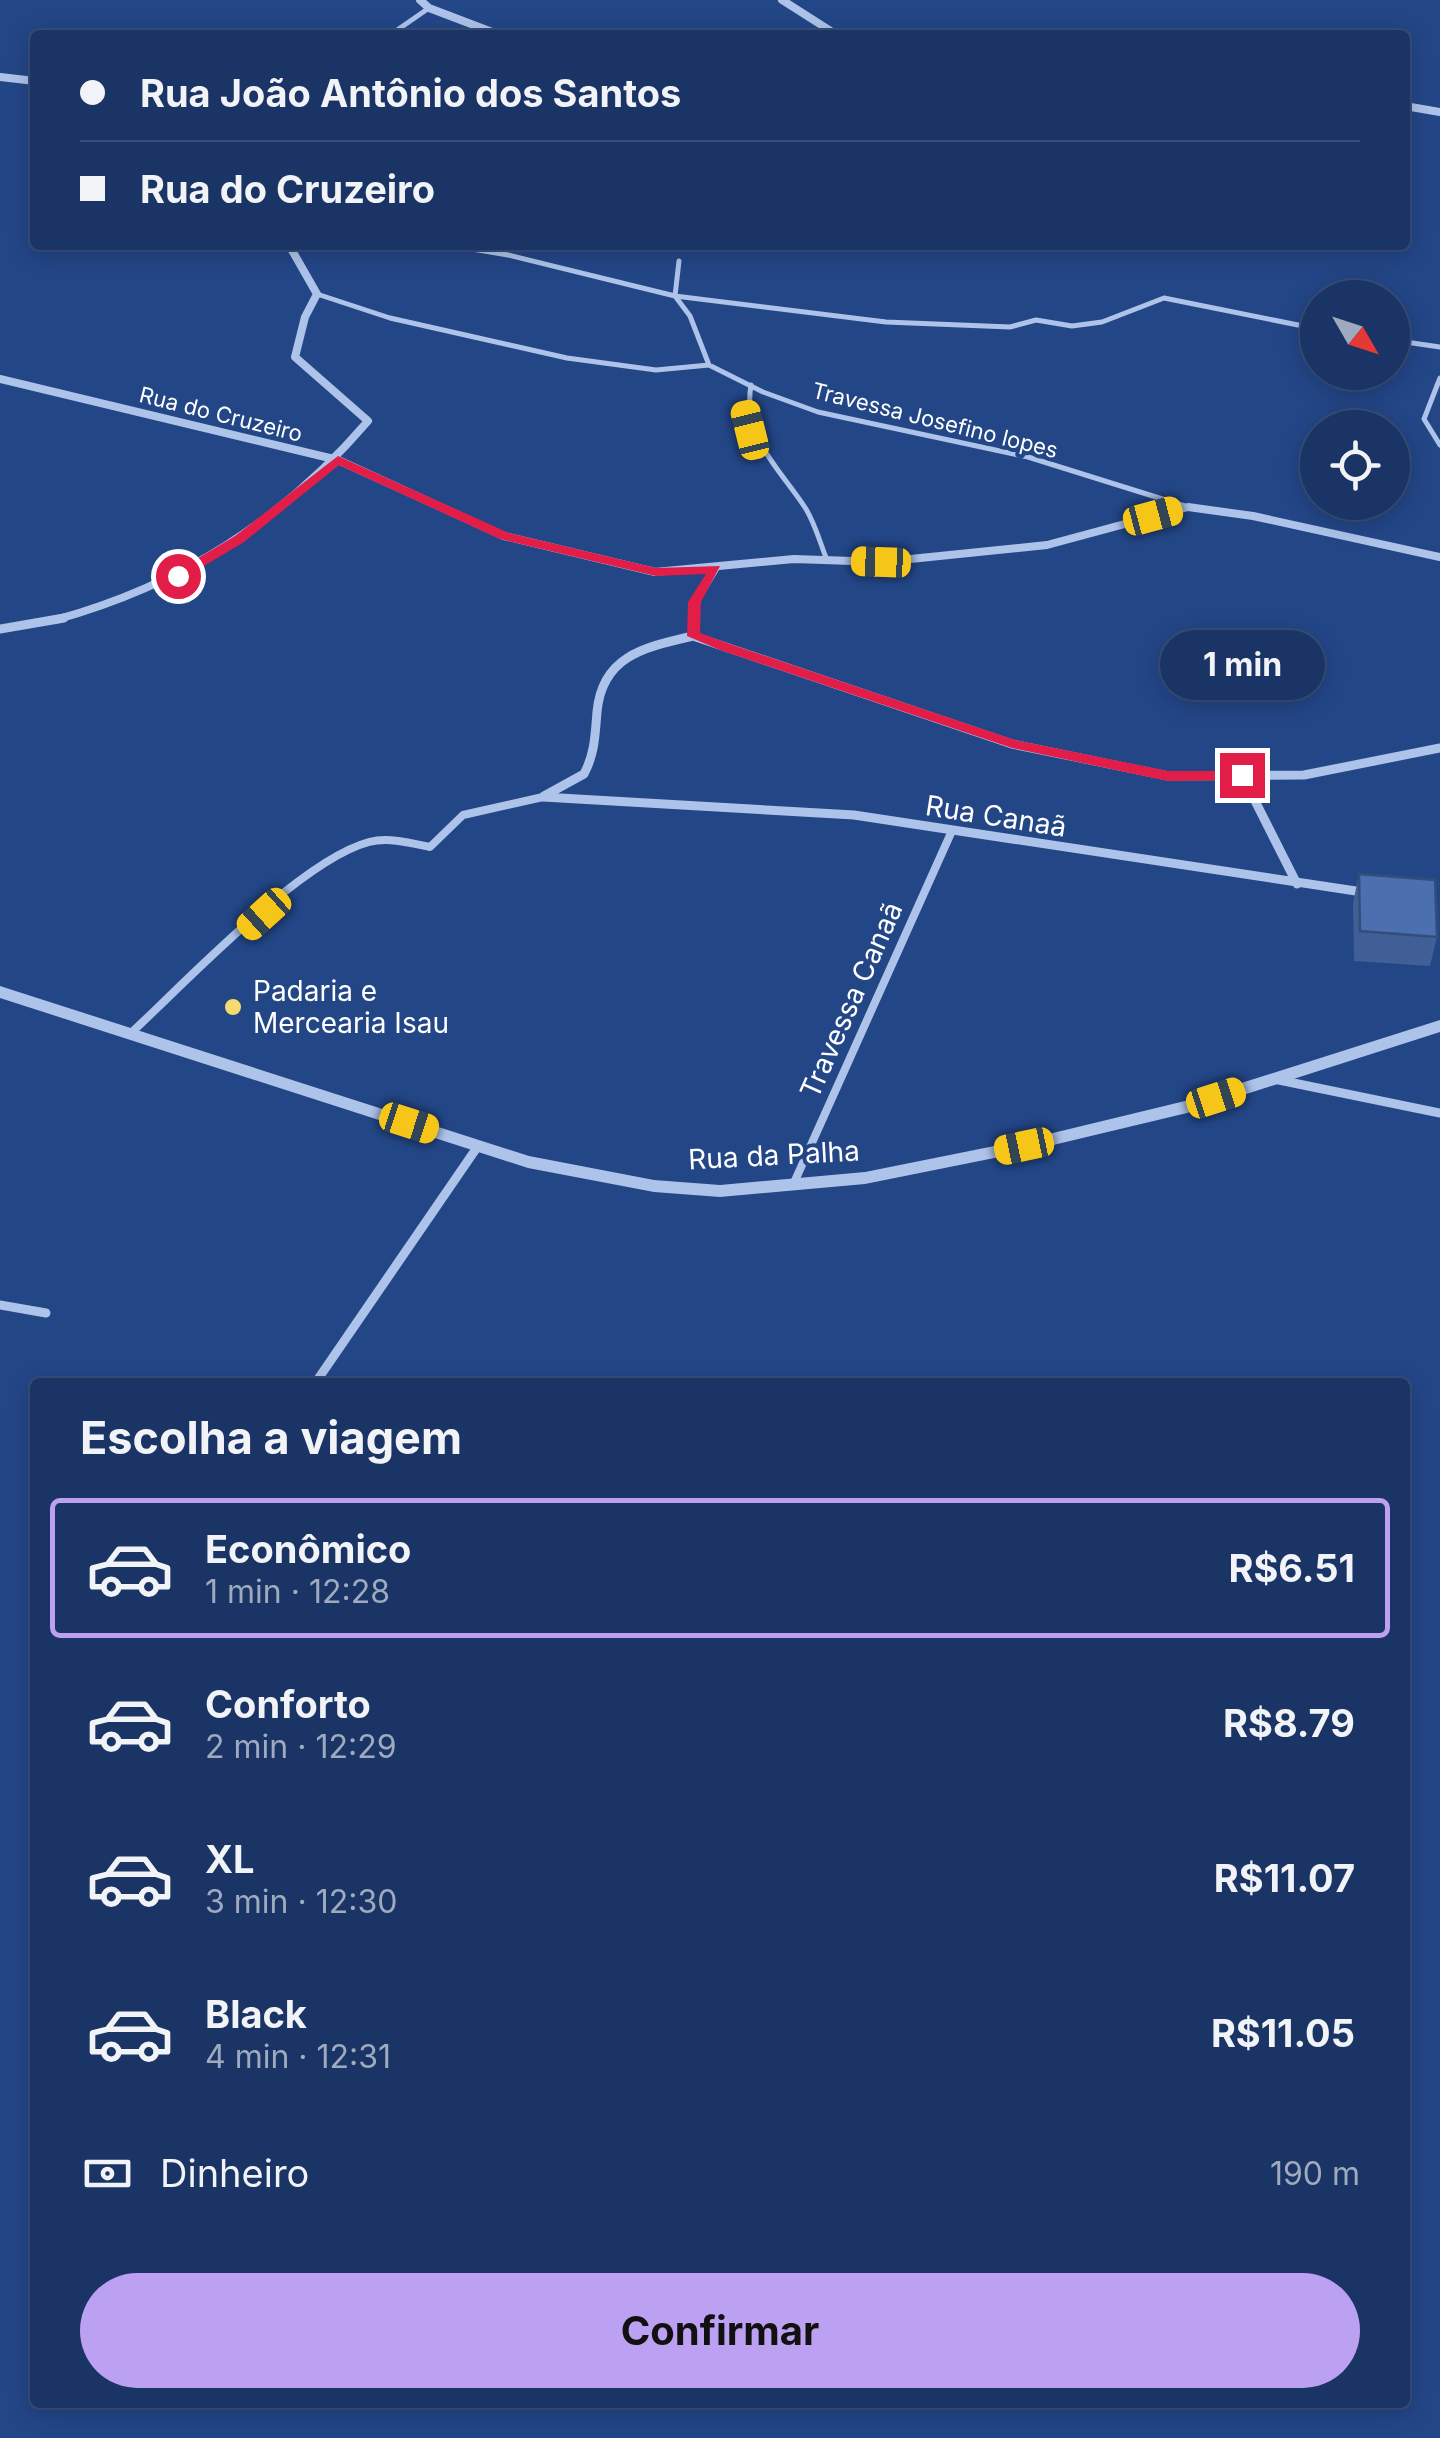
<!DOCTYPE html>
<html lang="pt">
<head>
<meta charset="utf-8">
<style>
	body { margin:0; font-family:Inter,sans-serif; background:#273f6e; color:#f1f3f6; height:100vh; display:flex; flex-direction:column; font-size:38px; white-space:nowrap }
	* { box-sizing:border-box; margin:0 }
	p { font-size:32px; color:#9faabf }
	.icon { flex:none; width:55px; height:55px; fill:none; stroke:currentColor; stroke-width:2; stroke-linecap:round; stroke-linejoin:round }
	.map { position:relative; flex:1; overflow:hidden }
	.drawer { position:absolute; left:30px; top:1378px; width:1380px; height:1030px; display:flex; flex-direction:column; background:#1a3465; border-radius:10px; box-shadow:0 5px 25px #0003,0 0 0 2px #384f79 }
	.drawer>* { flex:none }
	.hud { position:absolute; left:30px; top:30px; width:1380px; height:220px; border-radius:10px; box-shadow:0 5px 25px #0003,0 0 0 2px #384f79; display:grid; align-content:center; height:220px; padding:0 50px; background:#1a3465 }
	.needle { width:65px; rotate:129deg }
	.controls { position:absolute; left:1300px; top:280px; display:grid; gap:20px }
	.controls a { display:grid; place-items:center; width:110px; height:110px; border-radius:50%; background:#1a3465; box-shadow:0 5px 25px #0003,0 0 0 2px #384f79; font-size:50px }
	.end { position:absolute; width:45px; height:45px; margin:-22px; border:12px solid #e11d48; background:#fff; box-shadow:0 0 0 5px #fff }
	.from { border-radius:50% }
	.bubble { position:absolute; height:70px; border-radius:35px; background:#1a3465; box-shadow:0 5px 25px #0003,0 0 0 2px #384f79; font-size:32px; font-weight:700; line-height:70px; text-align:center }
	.car { position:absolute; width:30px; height:60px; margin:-30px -15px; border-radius:12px; box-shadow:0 0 8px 2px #0007; background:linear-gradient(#f5c518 24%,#345 0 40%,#f5c518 0 76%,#345 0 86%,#f5c518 0) }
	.hud b { display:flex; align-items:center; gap:35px; height:95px; font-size:38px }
	.hud b+b { border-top:2px solid #384f79 }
	.hud i { width:25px; height:25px; background:#f1f3f6 }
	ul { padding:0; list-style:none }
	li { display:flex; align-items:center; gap:30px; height:140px; margin:0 20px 15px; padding:0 30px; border:5px solid transparent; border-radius:10px }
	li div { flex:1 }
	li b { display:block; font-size:38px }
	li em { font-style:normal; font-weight:700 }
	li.selected { border-color:#bca0f2 }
	li>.icon { width:90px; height:90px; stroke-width:1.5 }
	h2 { padding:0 50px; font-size:45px; line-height:120px }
	.pay { display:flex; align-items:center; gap:25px; height:110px; padding:0 50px; font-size:38px }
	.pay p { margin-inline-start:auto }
	.primary-button { display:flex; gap:20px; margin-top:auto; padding:20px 50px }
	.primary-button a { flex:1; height:115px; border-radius:60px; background:#bca0f2; color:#111; font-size:40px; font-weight:700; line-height:115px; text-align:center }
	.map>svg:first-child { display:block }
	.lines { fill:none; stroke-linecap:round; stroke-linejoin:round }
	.service-far1 { stroke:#adc3e9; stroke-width:5 }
	.service { stroke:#adc3e9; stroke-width:8 }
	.minor-far1 { stroke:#adc3e9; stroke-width:8 }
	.minor { stroke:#adc3e9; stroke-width:9 }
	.tertiary { fill:#adc3e9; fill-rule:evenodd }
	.wall { fill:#405f96 }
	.building { fill:#4b6faf; stroke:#344e7a; stroke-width:2.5 }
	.route { fill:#e11d48 }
	.poi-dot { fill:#f5da70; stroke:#234687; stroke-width:4 }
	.labels { text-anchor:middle; stroke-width:8; stroke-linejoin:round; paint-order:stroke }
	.far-street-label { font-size:22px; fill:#fff; stroke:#234687 }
	.street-label { font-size:28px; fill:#fff; stroke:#234687 }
	.poi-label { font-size:28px; fill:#fff; stroke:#234687; text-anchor:start }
</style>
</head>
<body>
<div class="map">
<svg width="1440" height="2438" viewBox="0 0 1440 2438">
	<rect width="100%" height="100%" fill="#234687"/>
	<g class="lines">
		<path class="service-far1" d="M390 35 429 8
			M448 245 508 255 675 296 886 322 1010 327 1036 320 1072 326 1102 322 1164 298 1318 329
			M679 261 675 296 690 316 709 365 763 392 818 412 1028 457 1188 507
			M317 294 390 318 567 358 656 370 709 365
			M1392 340 1440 347
			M1440 378 1424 419 1440 445
			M751 385C742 439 779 467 806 509 816 526 820 543 827 560"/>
		<path class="service" d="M131 1033C186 982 301 860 369 842 389 837 411 843 430 847L463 815 543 797
			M793 1185 951 833"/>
		<path class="minor-far1" d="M420 0 429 8 500 35
			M782 0 837 35
			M0 77 35 81
			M1405 106 1440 112
			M0 379 338 460 504 536 655 572 794 559 881 562 1047 545 1188 507 1253 516 1440 557
			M55 620C182 585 283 520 368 421L295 357 305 317 317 294 289 245
			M694 620 695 602 715 569"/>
		<path class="minor" d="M0 629 64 618
			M693 636 1012 744 1168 776 1304 775 1440 748
			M1242 775 1297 884
			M544 796 584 774C595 753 595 735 597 712 602 655 646 647 693 636L694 618
			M543 797 854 815 1369 893
			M1274 1079 1440 1113
			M0 1305 46 1313
			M316 1382 478 1146"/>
		<path class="tertiary" d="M0 986 529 1156 654 1180 720 1185 865 1172 1024 1140 1185 1101 1440 1020V1032L1187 1113 1024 1152 865 1184 720 1197 654 1192 528 1168 0 998Z"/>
	</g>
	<path class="wall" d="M1359 874 1437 937 1430 966 1354 961 1353 903Z"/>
	<path class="building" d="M1359 874 1435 880 1437 937 1360 931Z"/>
	<path class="route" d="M338 456 509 533 656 568 720 566 701 602 700 633 730 644 1015 740 1168 771H1242L1249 775 1242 780 1168 781 1012 748 720 650 687 636 688 602 706 574 656 576 500 539 339 465 244 542 182 579H173V573L235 536Z"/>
	<circle class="poi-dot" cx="233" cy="1007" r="10"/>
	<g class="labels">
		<g class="far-street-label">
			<text transform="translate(221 414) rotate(14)" y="8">Rua do Cruzeiro</text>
			<text transform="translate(935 420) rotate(14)" y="8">Travessa Josefino lopes</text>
		</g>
		<g class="street-label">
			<text transform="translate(996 816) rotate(9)" y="10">Rua Canaã</text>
			<text transform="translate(851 1000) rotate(-66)" y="10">Travessa Canaã</text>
			<text transform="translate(774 1155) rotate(-3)" y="10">Rua da Palha</text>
		</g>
		<g class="poi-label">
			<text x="253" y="1001">Padaria e<tspan x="253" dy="32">Mercearia Isau</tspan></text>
		</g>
	</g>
</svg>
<div class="controls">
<a><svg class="needle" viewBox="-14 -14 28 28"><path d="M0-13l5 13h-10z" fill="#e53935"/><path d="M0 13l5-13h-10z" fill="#9faabf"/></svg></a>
<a><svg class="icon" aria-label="locate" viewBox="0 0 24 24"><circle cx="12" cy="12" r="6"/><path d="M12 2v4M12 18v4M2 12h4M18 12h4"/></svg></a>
</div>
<i class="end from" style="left:178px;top:576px"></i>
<i class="end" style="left:1242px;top:775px"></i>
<div class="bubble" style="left:1160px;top:630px;width:165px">1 min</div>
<i class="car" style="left:750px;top:430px;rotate:346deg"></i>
<i class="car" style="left:1153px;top:516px;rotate:75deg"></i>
<i class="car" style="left:881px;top:562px;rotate:272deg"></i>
<i class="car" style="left:264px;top:914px;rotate:228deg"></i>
<i class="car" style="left:1216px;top:1098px;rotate:72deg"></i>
<i class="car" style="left:409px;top:1123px;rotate:108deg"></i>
<i class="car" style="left:1024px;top:1146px;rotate:258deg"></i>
<div class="hud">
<b><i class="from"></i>Rua João Antônio dos Santos</b>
<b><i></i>Rua do Cruzeiro</b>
</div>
<section class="drawer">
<h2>Escolha a viagem</h2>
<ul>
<li class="selected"><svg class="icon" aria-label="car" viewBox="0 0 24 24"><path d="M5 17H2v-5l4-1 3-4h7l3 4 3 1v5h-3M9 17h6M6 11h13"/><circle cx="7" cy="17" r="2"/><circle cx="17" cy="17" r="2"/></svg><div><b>Econômico</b><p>1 min · 12:28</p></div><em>R$6.51</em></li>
<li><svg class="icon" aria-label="car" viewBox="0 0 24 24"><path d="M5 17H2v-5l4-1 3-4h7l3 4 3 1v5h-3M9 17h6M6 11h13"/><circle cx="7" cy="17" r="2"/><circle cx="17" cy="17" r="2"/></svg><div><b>Conforto</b><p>2 min · 12:29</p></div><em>R$8.79</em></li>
<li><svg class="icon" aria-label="car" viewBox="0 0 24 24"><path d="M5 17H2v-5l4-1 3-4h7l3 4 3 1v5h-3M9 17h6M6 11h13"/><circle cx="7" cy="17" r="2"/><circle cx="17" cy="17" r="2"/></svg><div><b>XL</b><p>3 min · 12:30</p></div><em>R$11.07</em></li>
<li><svg class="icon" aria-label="car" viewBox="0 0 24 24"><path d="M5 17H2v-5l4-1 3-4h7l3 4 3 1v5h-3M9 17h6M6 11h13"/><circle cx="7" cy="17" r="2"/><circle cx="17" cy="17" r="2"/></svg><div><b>Black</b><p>4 min · 12:31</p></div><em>R$11.05</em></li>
</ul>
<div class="pay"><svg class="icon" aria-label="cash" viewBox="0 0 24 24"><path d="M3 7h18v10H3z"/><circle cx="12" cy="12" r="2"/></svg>Dinheiro<p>190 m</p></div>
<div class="primary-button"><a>Confirmar</a></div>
</section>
</div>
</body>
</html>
